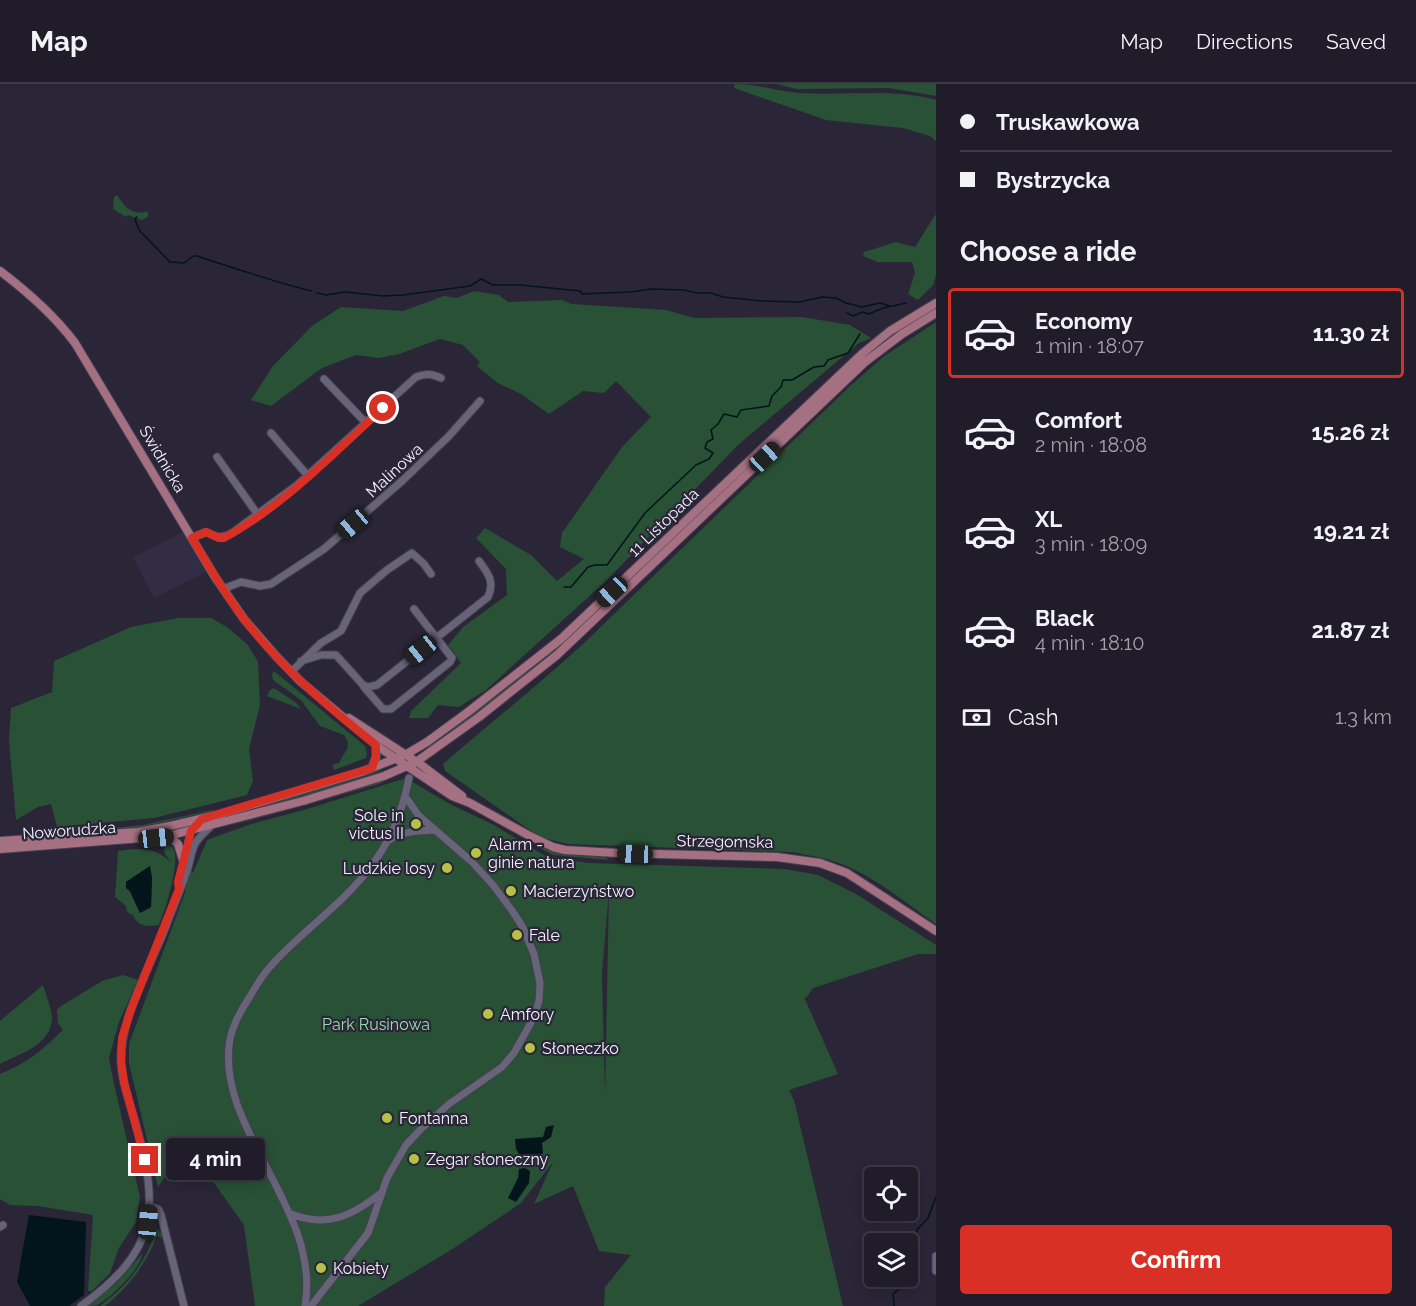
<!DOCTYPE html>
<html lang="en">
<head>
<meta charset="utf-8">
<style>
	body { margin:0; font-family:Raleway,sans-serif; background:#2d2936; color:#f1f3f6; height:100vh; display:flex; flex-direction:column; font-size:22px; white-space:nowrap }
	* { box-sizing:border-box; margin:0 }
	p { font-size:20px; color:#a2a1a8 }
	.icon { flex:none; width:33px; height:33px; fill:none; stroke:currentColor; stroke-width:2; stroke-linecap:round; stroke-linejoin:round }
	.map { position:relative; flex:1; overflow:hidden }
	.side { display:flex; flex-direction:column; background:#201c2a; width:480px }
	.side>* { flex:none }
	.banner { display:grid; align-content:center; height:132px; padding:0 24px; background:#201c2a }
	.buttons { position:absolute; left:864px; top:1083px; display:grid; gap:12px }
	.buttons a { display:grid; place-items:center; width:54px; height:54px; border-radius:6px; background:#201c2a; box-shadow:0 3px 15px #0003,0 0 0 2px #3d3a47; font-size:30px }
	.end { position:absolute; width:27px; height:27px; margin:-14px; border:8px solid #d93025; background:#fff; box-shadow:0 0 0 3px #fff }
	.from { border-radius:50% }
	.bubble { position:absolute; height:42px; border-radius:6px; background:#201c2a; box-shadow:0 3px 15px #0003,0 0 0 2px #3d3a47; font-size:20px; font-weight:700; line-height:42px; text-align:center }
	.car { position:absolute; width:18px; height:36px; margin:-18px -9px; border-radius:8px; box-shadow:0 0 4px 2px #0007; background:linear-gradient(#222 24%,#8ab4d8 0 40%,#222 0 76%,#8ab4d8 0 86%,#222 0) }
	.banner b { display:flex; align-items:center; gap:21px; height:57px; font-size:22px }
	.banner b+b { border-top:2px solid #3d3a47 }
	.banner i { width:15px; height:15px; background:#f1f3f6 }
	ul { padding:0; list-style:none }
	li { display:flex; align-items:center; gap:18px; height:90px; margin:0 12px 9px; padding:0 12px; border:3px solid transparent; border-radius:6px }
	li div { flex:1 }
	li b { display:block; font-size:22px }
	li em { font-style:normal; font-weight:700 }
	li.selected { border-color:#d93025 }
	li>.icon { width:54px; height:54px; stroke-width:1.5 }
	h2 { padding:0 24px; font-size:27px; line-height:72px }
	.pay { display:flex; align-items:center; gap:15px; height:66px; padding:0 24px; font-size:22px }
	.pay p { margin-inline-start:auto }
	.button { display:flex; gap:12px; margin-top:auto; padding:12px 24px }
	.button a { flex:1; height:69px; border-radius:6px; background:#d93025; color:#fff; font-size:24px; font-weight:700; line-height:69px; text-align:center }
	header { display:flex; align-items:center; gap:36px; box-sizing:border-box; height:84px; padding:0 30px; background:#201c2a; border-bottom:2px solid #3d3a47 }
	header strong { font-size:28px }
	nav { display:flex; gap:33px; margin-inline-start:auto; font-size:21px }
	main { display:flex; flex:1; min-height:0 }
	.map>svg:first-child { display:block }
	.built { fill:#322d45 }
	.green { fill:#285135; fill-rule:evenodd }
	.water { fill:#01151a }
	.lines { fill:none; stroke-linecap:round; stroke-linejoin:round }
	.stream { stroke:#01151a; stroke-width:1.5 }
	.minor-casing { stroke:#444150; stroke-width:9 }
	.major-casing { stroke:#444150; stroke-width:10 }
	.minor { stroke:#676378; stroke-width:7 }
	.major { stroke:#a57082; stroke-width:8 }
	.route { stroke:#d93025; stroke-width:8 }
	.poi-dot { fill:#b8c147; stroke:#2a2638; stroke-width:2 }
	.labels { text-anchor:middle; stroke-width:4.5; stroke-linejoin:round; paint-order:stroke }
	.street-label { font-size:16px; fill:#f4f2fe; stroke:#2a2638 }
	.poi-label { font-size:16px; fill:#f4f2fe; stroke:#2a2638; text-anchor:start }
	.park-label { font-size:16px; fill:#95dfab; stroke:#2a2638 }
</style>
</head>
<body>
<header>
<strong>Map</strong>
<nav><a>Map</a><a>Directions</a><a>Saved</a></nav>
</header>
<main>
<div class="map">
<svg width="936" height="1222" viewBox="0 0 936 1222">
	<rect width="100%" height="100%" fill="#2a2638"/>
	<path class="built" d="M183 448 206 488 154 514 133 473Z"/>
	<path class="green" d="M735 0C760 0 778 8 800 9 845 12 892 4 936 16V57L930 52 903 44 826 36 734 4Z
		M776 0H936V12L889 4 797 5Z
		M117 111C124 122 133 133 147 127L149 132 142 136 128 131 126 133 113 125 114 113Z
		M936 130V191L933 201 918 216 908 210 915 189 912 178H878L863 172 864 168 896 158 915 163Z
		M474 207 499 211 508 218 562 216 571 220 666 226 694 234 802 233 850 241 871 254 859 259 738 361 607 496 486 606 459 623 438 621 428 634H409L411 627 461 579 448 561 463 543 507 511 506 485 476 454 485 444 531 471 557 497 584 475 560 463 562 449 622 363 651 333 616 297 604 309 583 307 549 330 521 310 498 299 477 282 480 278 463 261 440 255 399 270 379 274 356 271 322 284 271 322 251 316 273 282 312 242 341 223 403 227 444 212 457 214Z
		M936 223V225L906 243 872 268 569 557 500 613 430 666 428 664 567 555 851 284 886 254Z
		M936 238V840C904 818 871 789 833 777 820 773 806 771 792 768L568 760 540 753 445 687 443 680C489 640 537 602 582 561L849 303 883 273Z
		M178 534H211L227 543 248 561 258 578 260 621 249 665 253 697 247 711 154 734 57 743 51 720 38 723 16 736 9 657 11 624 52 608 54 577 131 543Z
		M274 587 365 662 367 669 366 674 334 686 332 681 339 679 348 663V658L344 651 320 642 301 616 273 596 272 590Z
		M274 604 295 618 301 625 267 612 270 606Z
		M381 685V687L312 711 221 735Z
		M406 694 448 719 494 741 547 773 589 779 785 785 818 791 856 810 936 861V870H918L813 904 806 914 804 913 838 990 789 1006 794 1016 843 1222H604L605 1203 631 1171 599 1167 573 1102 534 1120 553 1078 521 1119 454 1164 358 1222H255L244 1141 202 1082 186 1078 172 1082 158 1103 129 979V960L186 806H185L191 787 193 789 207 756 251 740 307 725ZM609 808 605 1010 602 889Z
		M385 695 384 698 379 700 223 744Z
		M212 726 213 727 141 743 51 750 142 741Z
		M167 761C171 762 173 763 174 766 180 780 165 827 159 841 148 843 138 843 133 831L127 828 126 822 115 813 118 767C141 764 153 762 171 778L165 770 164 764ZM150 782 152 794 151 823 140 829 130 808 126 804V798Z
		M543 762 605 772 608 776 553 771 540 764Z
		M123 891 138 896 119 938 109 974 114 1000 140 1113 136 1138 119 1164 110 1189 92 1207H88L93 1131 38 1122 10 1121 0 1115V990C29 978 41 967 63 946L58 939 57 926 61 922 102 897Z
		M43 901C46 911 51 923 52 933 52 961 21 969 0 980V937Z
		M157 1144 166 1155 157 1152C146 1180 129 1203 105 1222H100C128 1201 146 1178 157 1144Z
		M142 1170C143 1182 109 1216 97 1221 94 1222 90 1222 87 1222L117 1198Z"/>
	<path class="water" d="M150 782 152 794 151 823 140 829 130 807 126 804V798Z
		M554 1041 551 1053 542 1059 543 1069 537 1073H521L516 1065 515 1055 543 1053 546 1043Z
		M525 1084 530 1087 529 1099 516 1118 508 1114 518 1094 519 1085Z
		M29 1131 86 1138 84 1211 69 1222H30L17 1198Z"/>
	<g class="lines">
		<path class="stream" d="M137 133 135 135 139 146 170 178 184 179 193 172H197C236 185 272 197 311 207
			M317 209 326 211 345 208 384 212 403 211 470 202 481 195 493 201H520L580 207 582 210 630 208 652 205 684 206 697 209H711L723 213 762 217 800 218 822 213 836 214 846 219 862 223 880 219 890 222
			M847 229 853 232 863 228 869 230 883 224 906 219
			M564 503H571L588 483 595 481H607L645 429 696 381 709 375 713 369 705 364 707 358 713 355 711 346 718 340 724 330 737 333 741 326 769 322 772 312 781 303 783 296H792L814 283 824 282 828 276 848 269 860 250
			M908 1174 912 1168 917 1146 928 1134 936 1113
			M894 1222 893 1210 900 1204 902 1192"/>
		<defs>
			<path id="minor" d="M324 295 366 339
				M271 349 308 392
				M217 373 258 431
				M192 454 206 448C217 453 221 455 232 449L297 401 416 293C426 289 432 290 441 294
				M223 505 241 498 260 502 271 500 324 465 402 397 449 352 480 317
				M301 577 321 571H336L363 601 368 603 377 601 488 513C495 498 488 489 479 477
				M291 588 321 559 341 547 360 509 387 486 412 469 424 480 431 490
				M364 603 383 625H391L450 578 452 574 414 525
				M388 757C401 747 419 747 434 746
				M179 801 191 747 194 743
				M149 1122 158 1125 161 1131 184 1222
				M291 1130C327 1144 352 1132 381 1109
				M0 1143 3 1141
				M936 1172V1187
				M81 1222C157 1167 160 1127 136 1041 130 1019 121 997 121 974 121 933 151 881 166 842 173 823 181 805 187 787 190 778 191 768 195 760 198 754 205 748 210 743
				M305 1222C322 1125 214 1045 230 955 233 941 241 926 249 914 255 904 261 893 269 884 301 847 343 821 372 781 391 756 403 725 409 694
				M311 1222 368 1149 387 1094 406 1061 421 1045 449 1020 502 983 514 969 534 933 539 917 540 899 534 870 522 842 513 828 493 801 471 777 419 732 405 712"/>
			<path id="major" d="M0 187C29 209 54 231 75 259L215 493 244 535 276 572 300 597 380 664 452 712 470 719 528 751 553 763 565 766 617 769 777 773 820 779 847 789 936 847
				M349 634 420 680 462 712
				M372 684 376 673V661
				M168 752 178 760 183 776
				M0 757 138 748 170 742 217 731 361 688 405 671 427 658 468 628 561 555 863 269 890 247 936 219
				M0 765 168 752 303 717 384 692 416 678 479 633 557 571 865 278 902 250 936 229"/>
		</defs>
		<use href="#minor" class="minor-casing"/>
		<use href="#major" class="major-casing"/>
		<use href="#minor" class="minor"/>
		<use href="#major" class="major"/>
	</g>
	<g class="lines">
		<path class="route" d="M145 1076 124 998 121 976 122 954 130 928 179 805 178 798 191 747 202 735 372 684 376 673V661C328 623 281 583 244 535 224 509 208 481 192 454L206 448 219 454H224C283 422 333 370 383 324"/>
	</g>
	<g class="poi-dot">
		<circle cx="416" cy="740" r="6"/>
		<circle cx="476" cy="769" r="6"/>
		<circle cx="447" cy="784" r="6"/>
		<circle cx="511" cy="807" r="6"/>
		<circle cx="517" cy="851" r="6"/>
		<circle cx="488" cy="930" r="6"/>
		<circle cx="530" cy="964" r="6"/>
		<circle cx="387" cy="1034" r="6"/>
		<circle cx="414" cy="1075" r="6"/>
		<circle cx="321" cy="1184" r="6"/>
	</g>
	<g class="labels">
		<g class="street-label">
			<text transform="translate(163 375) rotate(59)" y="6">Świdnicka</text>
			<text transform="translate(394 386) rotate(-43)" y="6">Malinowa</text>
			<text transform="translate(663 438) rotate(-44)" y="6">11 Listopada</text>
			<text transform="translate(69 746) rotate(-4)" y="6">Noworudzka</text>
			<text transform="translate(725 757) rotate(1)" y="6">Strzegomska</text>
		</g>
		<g class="poi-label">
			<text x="404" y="737" text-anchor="end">Sole in<tspan x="404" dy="18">victus II</tspan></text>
			<text x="488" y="766">Alarm -<tspan x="488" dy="18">ginie natura</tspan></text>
			<text x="435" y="790" text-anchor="end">Ludzkie losy</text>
			<text x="523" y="813">Macierzyństwo</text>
			<text x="529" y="857">Fale</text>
			<text x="500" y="936">Amfory</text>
			<text x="542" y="970">Słoneczko</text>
			<text x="399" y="1040">Fontanna</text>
			<text x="426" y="1081">Zegar słoneczny</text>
			<text x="333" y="1190">Kobiety</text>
		</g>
		<g class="park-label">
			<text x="376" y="946">Park Rusinowa</text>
		</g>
	</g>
</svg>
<div class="buttons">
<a><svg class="icon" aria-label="locate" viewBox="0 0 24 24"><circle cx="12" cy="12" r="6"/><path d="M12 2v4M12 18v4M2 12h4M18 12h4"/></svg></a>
<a><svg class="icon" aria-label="layers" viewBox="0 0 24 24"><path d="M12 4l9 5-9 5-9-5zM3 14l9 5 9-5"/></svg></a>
</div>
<i class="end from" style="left:383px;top:324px"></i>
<i class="end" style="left:145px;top:1076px"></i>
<div class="bubble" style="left:166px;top:1054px;width:99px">4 min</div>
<i class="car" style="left:765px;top:373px;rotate:47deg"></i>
<i class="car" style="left:353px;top:440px;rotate:230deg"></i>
<i class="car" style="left:612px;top:508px;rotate:227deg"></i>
<i class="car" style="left:421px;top:566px;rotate:231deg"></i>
<i class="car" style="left:156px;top:754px;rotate:84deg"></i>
<i class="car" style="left:635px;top:770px;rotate:272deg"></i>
<i class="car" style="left:148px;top:1138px;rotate:5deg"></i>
</div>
<section class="side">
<div class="banner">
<b><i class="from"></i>Truskawkowa</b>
<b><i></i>Bystrzycka</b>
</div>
<h2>Choose a ride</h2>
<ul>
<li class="selected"><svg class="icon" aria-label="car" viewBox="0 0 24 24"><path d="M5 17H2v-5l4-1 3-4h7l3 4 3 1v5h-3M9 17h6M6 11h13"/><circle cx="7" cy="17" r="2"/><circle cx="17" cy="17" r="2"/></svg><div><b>Economy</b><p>1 min · 18:07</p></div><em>11.30 zł</em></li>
<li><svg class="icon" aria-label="car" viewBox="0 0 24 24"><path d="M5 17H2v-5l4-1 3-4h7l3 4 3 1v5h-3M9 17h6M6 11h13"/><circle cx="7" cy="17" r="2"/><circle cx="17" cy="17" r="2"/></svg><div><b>Comfort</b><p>2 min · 18:08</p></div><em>15.26 zł</em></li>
<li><svg class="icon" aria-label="car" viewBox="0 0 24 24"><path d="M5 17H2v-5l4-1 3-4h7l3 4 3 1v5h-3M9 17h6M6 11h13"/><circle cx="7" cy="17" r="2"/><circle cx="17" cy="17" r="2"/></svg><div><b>XL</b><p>3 min · 18:09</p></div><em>19.21 zł</em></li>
<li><svg class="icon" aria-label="car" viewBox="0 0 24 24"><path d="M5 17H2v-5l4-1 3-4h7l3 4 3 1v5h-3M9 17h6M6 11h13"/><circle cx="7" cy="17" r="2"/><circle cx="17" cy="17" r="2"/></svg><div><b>Black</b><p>4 min · 18:10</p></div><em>21.87 zł</em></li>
</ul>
<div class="pay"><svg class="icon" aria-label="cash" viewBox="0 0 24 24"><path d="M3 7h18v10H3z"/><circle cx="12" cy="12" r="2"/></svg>Cash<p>1.3 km</p></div>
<div class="button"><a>Confirm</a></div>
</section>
</main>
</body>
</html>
